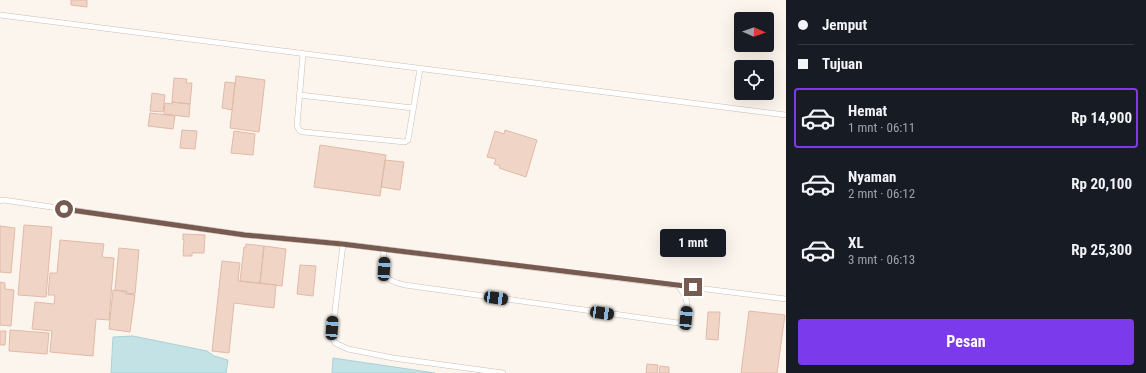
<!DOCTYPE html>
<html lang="id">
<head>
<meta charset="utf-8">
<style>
	body { margin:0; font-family:"Roboto Condensed",sans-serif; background:#20242c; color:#f1f3f6; height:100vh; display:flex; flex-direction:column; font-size:15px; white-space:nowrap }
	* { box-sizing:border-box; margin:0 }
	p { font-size:13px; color:#9ea1a6 }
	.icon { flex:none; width:22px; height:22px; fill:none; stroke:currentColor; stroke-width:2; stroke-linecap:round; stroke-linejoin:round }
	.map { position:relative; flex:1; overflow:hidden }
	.details { display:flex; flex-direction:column; background:#171b24; width:360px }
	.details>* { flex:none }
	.guide { display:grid; align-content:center; height:88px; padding:0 12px; background:#171b24 }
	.needle { width:26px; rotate:92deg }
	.buttons { position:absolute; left:734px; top:12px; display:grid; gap:8px }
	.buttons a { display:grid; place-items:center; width:40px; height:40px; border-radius:4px; background:#171b24; box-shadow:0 4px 16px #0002; font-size:20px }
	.end { position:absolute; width:18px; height:18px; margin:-9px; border:5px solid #775b50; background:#fff; box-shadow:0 0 0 2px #fff }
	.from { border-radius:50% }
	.bubble { position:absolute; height:28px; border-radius:4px; background:#171b24; box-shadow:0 4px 16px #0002; font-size:13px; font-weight:700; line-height:28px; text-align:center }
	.car { position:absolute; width:12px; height:24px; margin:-12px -6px; border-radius:5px; box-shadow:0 0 3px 1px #0007; background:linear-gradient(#222 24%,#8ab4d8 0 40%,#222 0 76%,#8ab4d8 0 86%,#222 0) }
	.guide b { display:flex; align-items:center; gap:14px; height:38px; font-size:15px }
	.guide b+b { border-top:1px solid #363941 }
	.guide i { width:10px; height:10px; background:#f1f3f6 }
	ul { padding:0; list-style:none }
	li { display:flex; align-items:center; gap:12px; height:60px; margin:0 8px 6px; padding:0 4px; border:2px solid transparent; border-radius:4px }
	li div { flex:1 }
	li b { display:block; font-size:15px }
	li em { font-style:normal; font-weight:700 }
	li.active { border-color:#7c3aed }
	li>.icon { width:36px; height:36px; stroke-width:1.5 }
	.action { display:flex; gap:8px; margin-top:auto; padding:8px 12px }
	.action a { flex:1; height:46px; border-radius:4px; background:#7c3aed; color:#fff; font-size:16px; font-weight:700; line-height:46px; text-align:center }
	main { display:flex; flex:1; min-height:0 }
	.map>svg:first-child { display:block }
	.water { fill:#c2e2e5; stroke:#a9d2d6 }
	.building { fill:#f0d4c6; stroke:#e1baa7 }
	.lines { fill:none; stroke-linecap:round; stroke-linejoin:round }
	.lane-casing { stroke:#cebdb2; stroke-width:6 }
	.lane { stroke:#fff; stroke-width:5 }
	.route { stroke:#775b50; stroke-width:5 }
</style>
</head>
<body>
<main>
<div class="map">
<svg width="786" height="373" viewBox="0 0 786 373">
	<rect width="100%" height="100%" fill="#fcf5ed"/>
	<path class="water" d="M133 336 207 351 214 356 228 360 226 373H111L113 337Z
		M333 358 435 373H332Z"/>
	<path class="building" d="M71 0H87V7L71 5Z
		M236 76 265 80 259 132 230 128Z
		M174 78 187 79 186 83H192L190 104 172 102Z
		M225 82 235 83 232 110 222 108Z
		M152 93 165 95 163 112 150 111Z
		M172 102 190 104 189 117 164 114 165 103 172 104Z
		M150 113 175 116 173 129 148 126Z
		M182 130 197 131 195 149 180 148Z
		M505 130 537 140 526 177 499 168 500 166 494 164 496 159 487 157 495 131 504 134Z
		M234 131 255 134 253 155 231 153Z
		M320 145 386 155 380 196 314 187Z
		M385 160 404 162 400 190 381 187Z
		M24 225 52 227 46 297 18 295Z
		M0 226 15 228 11 273 0 272Z
		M183 234 205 235 204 253H192V256H183L184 252H183L184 240H183Z
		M60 240 104 244 102 257 114 258 109 320 96 319 93 356 50 352 52 331 32 329 35 302 54 304 55 295H48L50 273H57Z
		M246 244 264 246 260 283 240 281 244 247H246Z
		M264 246 286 249 282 286 260 283Z
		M119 248 139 250 135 294 126 293 127 291 115 290Z
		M222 261 240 263 238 281 276 285 274 308 234 303 229 353 212 351Z
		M300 265 316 266 313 296 297 294Z
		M0 282 5 283V289L14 290 11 326 0 325Z
		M113 290 126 292V294L135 295 130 332 109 329Z
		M749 311 785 315 777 373H741Z
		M708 312H720L718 340 706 339Z
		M10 330 49 333 47 354 9 351Z
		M0 331H6L5 345H0Z
		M647 364 658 365 657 373H646Z
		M660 366 669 367V373H659Z"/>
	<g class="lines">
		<defs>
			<path id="lane" d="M0 15 786 115
				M303 54 297 126 300 131 304 132 405 142 408 140 420 69
				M299 95 413 108
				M0 201 3 200 245 235 343 244 786 299
				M343 244 332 336 335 343 348 349 393 358 503 373
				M384 249C383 271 380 280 405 285L678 323 683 322 686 318 687 303 685 296 678 285"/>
		</defs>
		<use href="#lane" class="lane-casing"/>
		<use href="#lane" class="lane"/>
	</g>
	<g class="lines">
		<path class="route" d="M64 209 245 235 342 244 693 287"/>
	</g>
</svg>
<div class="buttons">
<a><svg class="needle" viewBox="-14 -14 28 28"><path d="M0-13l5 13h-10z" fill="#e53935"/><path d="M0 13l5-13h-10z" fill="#9ea1a6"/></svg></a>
<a><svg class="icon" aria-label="locate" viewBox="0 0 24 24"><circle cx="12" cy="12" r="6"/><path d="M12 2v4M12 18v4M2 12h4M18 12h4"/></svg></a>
</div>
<i class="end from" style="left:64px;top:209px"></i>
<i class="end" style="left:693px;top:287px"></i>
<div class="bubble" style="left:660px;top:229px;width:66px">1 mnt</div>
<i class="car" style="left:384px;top:269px;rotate:3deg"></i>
<i class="car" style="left:496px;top:298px;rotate:98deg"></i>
<i class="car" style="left:602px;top:313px;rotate:98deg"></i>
<i class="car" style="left:686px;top:318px;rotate:5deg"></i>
<i class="car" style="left:332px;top:328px;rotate:4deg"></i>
</div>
<section class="details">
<div class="guide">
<b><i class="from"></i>Jemput</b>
<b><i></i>Tujuan</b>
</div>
<ul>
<li class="active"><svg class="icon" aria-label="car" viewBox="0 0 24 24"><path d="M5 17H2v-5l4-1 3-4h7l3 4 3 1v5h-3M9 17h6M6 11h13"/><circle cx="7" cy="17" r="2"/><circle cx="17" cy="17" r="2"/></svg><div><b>Hemat</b><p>1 mnt · 06:11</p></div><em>Rp 14,900</em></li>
<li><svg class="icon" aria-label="car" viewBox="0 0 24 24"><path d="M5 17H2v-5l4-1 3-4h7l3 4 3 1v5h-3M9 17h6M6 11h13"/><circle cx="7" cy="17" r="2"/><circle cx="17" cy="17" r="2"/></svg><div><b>Nyaman</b><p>2 mnt · 06:12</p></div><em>Rp 20,100</em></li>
<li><svg class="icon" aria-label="car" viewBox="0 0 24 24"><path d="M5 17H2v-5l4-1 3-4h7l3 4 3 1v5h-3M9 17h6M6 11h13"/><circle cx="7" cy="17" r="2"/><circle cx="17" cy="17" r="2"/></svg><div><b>XL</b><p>3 mnt · 06:13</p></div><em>Rp 25,300</em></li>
</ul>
<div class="action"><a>Pesan</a></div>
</section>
</main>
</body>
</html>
